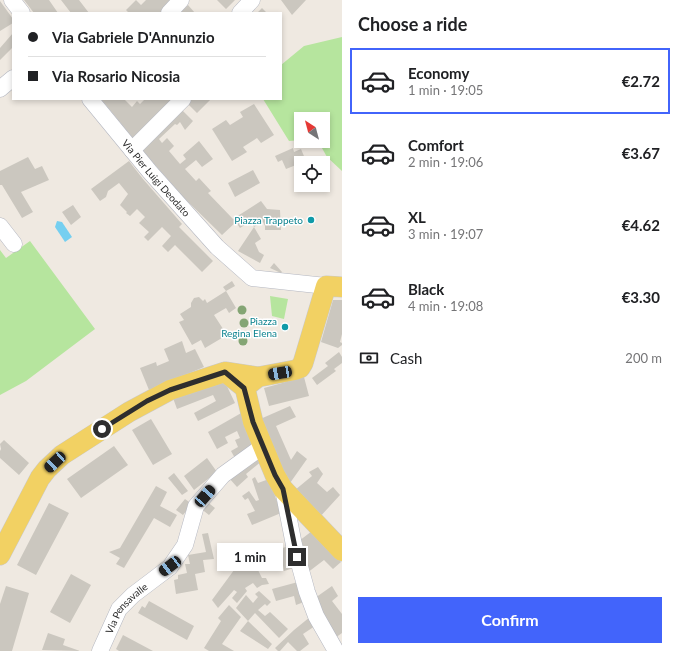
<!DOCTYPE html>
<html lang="en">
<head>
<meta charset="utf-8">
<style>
	body { margin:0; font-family:Lato,sans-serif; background:#f6f6f6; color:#202124; height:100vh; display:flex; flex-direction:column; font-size:15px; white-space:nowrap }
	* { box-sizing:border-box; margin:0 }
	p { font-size:13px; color:#757577 }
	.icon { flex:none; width:22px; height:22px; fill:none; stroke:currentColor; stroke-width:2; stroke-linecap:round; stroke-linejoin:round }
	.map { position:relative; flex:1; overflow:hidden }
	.side { display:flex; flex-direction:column; background:#fff; width:336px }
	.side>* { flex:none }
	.banner { position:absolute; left:12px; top:12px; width:270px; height:88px; border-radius:0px; box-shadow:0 2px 6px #0003; display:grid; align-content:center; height:88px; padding:0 16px; background:#fff }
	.needle { width:26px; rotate:324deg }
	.tools { position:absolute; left:294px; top:112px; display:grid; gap:8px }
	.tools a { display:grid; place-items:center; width:36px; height:36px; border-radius:0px; background:#fff; box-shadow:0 2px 6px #0003; font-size:20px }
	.end { position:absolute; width:18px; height:18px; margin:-9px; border:5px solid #2e2e2e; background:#fff; box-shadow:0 0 0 2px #fff }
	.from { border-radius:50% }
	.bubble { position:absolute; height:28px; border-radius:0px; background:#fff; box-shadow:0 2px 6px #0003; font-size:13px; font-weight:700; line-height:28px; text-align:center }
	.car { position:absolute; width:12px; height:24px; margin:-12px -6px; border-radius:5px; box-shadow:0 0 3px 1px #0007; background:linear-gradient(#222 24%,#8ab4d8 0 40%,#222 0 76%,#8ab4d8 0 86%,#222 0) }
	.banner b { display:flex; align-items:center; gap:14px; height:38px; font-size:15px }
	.banner b+b { border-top:1px solid #e0e0e0 }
	.banner i { width:10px; height:10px; background:#202124 }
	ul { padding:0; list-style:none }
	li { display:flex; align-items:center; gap:12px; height:66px; margin:0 8px 6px; padding:0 8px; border:2px solid transparent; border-radius:0px }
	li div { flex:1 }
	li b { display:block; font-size:15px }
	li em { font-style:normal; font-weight:700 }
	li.on { border-color:#4264fb }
	li>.icon { width:36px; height:36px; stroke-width:1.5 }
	h2 { padding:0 16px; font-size:18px; line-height:48px }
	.pay { display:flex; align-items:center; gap:10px; height:44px; padding:0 16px; font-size:15px }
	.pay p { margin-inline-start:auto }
	.button { display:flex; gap:8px; margin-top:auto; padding:8px 16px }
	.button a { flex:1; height:46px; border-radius:0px; background:#4264fb; color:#fff; font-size:16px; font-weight:700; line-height:46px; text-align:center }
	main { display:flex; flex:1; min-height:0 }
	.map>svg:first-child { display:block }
	.green { fill:#b6e59e }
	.water { fill:#75cff0 }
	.building { fill:#cbc7bf }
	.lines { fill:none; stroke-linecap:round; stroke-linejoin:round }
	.minor-casing { stroke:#b4b7c1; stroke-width:17 }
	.major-casing { stroke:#c9c9c9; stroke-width:21 }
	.minor { stroke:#fff; stroke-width:16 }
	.major { stroke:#f2d163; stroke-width:20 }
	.tree { fill:#84a574 }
	.route { stroke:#2e2e2e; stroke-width:5 }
	.culture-dot { fill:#0f9aa8; stroke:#fff; stroke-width:1.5 }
	.labels { text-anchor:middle; stroke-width:3; stroke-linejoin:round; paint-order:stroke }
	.street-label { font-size:10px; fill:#2e2e2e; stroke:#fff }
	.culture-label { font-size:10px; fill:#0d838f; stroke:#fff; text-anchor:end }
</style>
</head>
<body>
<main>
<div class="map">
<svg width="342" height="651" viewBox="0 0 342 651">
	<rect width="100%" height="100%" fill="#efe9e1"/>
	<path class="green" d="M342 37V171L327 157 318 141H323V119H301V140L289 141 263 99H281V65L304 46Z
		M30 241 95 329 26 381 0 395V250L6 258Z
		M270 296 288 299 284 319 272 316Z"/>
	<path class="water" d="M57 221 62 222 72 237 65 242 55 227Z"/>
	<path class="building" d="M24 0H49L58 13H34Z
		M61 0H79L89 13H71Z
		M136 0 141 5 146 0H172L160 13H129L126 10Z
		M217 0H235L226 9Z
		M281 0H306L292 15Z
		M0 1 13 19V23L0 31Z
		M188 5 195 13H179Z
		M262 8 267 13H257Z
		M13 33V47L0 60V48Z
		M101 99H124L132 107 137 101 140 104 145 99H179L136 142Z
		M191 99H211L197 113 187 103Z
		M254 104 274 135 261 143 257 138 243 147 247 152 232 161 212 129 226 120 230 125 243 117 240 112Z
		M181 109 193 121 185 130 180 122 177 125 175 124 159 139 162 143 167 138 174 146 169 151 180 164 186 159 183 155 199 141 213 159 202 167 196 160 185 169 196 181 199 178 211 191 208 193 233 219 261 201 267 209 280 210 281 230H265V226L263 222 254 227 251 221 240 228 236 222 222 235 184 198 141 149Z
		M293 148 294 152 301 149 306 161 286 169 282 160 278 162 275 156Z
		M28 157 35 169 42 166 49 180 21 192 33 212 22 218 2 185H0V171Z
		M129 161 143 179 182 224 179 227 213 261 202 272 175 245 168 252 162 246 171 236 162 227 148 241 144 237 149 232 139 223 145 217 137 209 130 216 126 213 127 212 120 205 128 194 119 183 108 191 106 197 100 201 91 189Z
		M253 170 260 183 235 197 228 183Z
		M73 205 81 217 71 225 62 212Z
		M254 227 261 239 255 243 259 252 264 255 260 263 238 251Z
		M274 263 282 272 281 273 270 268Z
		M232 281 235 286 226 291 236 308 229 313 226 308 214 315 227 335 205 348 201 340 192 345 179 322 184 320 180 314 191 307V303L194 298 199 297 203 301 205 299 207 303 226 291 223 287Z
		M333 300H342V334L340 342 342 343V345L338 348 321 342Z
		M182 341 186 353 195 349 204 367 149 390 140 368 156 362 157 366 169 361 164 349Z
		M339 352 342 357V363L334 369 336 371 317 385 312 378 328 366 325 363Z
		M304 377 309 396 269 406 264 388Z
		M224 380 235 403 198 421 194 413 216 401 213 395 177 409 173 398Z
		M290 406 296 417 276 426 291 460 297 451 307 459 290 483 258 420Z
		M243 412 257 445 236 460 231 451 238 447 235 440 240 438 237 431 225 437 228 443 217 449 208 432Z
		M151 419 172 454 153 465 132 430Z
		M4 440 29 463 19 475 0 458V451L1 449 0 444Z
		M114 446 128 465 81 498 67 479Z
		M258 453 263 460 246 474 248 477 237 487 229 478Z
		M207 458 217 472 194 490 184 476Z
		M318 467 323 474 317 483 327 492 333 487 340 495 318 519 295 490 312 476 309 472Z
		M174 473 188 491 182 495 168 478Z
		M255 477 258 483 269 479 281 513 252 525 247 514 255 511 248 498 245 500 242 496 249 491 256 501 259 500 252 479Z
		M156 486 167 492 160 506 177 515 170 527 154 518 124 568 116 564 120 558 109 552 120 548Z
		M185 499 192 504 183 515 176 510Z
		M206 501 215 508 209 515 200 508Z
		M49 503 69 513 36 575 17 565Z
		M312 531 341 562 333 569 324 560 307 573 299 541Z
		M208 533 214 559 203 560 205 572 195 574 198 590 176 594 174 580 178 579V575L187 573 185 564H190L188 555 206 552 202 534Z
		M289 546 294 568 284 571 282 560 277 561 267 568 261 560 273 551Z
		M244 560 251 569 257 568 262 578H266L269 584 262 585 257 588 253 583 245 588 247 591 237 603 232 598 237 592 234 590 218 608 212 600 237 566Z
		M71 574 91 585 70 623 50 612Z
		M298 582 304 602 296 605 294 596 276 601 272 589Z
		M6 586 29 593 12 651H0V604Z
		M332 586 338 596 332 601 342 614V633L335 638 315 598Z
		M259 591 271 602 267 606 265 604 258 610 265 616 270 612 288 629 279 638 255 613 248 621 236 608 246 595 253 603 258 597 255 594Z
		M149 601 194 626 187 640 138 613 142 606 145 608Z
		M229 605 241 617 222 644 234 651H209L204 648 221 621 218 618Z
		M310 617 315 626 303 634 309 644 300 651H297L288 642 280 651H278L275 648 294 630Z
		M248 621 272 644 268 649 240 631Z
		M48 633 65 639 63 645 80 651 42 650Z
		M123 635 153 651H119L116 649Z"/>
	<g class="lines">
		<defs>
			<g id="minor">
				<path d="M12 0 22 13"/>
				<path d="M169 13 181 0"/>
				<path d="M240 13 252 0"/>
				<path d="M0 89 13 78"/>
				<path id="s1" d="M90 99 150 172 217 247 252 278 326 286"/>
				<path d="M132 150 183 99"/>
				<path d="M0 226 14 244"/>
				<path d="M283 489 294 545 307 592 316 616 336 651"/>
				<path id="s2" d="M100 651 119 609 133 595 170 567 185 545 196 506 223 475 263 446"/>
			</g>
			<path id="major" d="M225 372 245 388 253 422 275 475 283 489 342 551
				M248 385 258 377 295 370 300 368 303 363 326 286 342 287
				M0 555 40 478 47 469 62 455 129 412 170 390 225 372 258 377"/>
		</defs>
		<use href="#minor" class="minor-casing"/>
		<use href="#major" class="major-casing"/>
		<use href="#minor" class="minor"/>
		<use href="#major" class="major"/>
	</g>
	<g class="tree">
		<circle cx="242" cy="310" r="4.5"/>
		<circle cx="244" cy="323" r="4.5"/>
		<circle cx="243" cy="341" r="4.5"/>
	</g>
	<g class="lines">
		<path class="route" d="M102 429 147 401 170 390 225 372 244 388 253 422 275 475 283 489 297 557"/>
	</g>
	<g class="culture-dot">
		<circle cx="311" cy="220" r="4"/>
		<circle cx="285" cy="327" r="4"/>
	</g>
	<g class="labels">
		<g class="street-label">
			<text dy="4" stroke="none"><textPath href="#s1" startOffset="103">Via Pier Luigi Deodato</textPath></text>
			<text dy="4" stroke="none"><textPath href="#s2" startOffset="51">Via Pensavalle</textPath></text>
		</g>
		<g class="culture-label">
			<text x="303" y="224">Piazza Trappeto</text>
			<text x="277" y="325">Piazza<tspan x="277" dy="12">Regina Elena</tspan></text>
		</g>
	</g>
</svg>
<div class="tools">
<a><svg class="needle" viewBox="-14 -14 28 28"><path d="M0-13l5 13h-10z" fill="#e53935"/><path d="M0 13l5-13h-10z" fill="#757577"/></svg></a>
<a><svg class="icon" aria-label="locate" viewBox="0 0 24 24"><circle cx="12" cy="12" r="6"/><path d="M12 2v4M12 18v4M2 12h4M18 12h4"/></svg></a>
</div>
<i class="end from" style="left:102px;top:429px"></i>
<i class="end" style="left:297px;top:557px"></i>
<div class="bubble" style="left:217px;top:543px;width:66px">1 min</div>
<i class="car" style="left:280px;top:373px;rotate:260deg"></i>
<i class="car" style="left:55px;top:462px;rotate:227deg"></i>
<i class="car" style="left:205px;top:496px;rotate:41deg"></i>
<i class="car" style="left:170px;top:566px;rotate:233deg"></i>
<div class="banner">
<b><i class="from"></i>Via Gabriele D'Annunzio</b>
<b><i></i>Via Rosario Nicosia</b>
</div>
</div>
<section class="side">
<h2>Choose a ride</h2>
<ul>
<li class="on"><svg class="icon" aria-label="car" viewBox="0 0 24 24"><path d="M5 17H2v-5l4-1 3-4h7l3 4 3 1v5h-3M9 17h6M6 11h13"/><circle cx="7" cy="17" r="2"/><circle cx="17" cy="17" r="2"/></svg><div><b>Economy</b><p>1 min · 19:05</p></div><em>€2.72</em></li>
<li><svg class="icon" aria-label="car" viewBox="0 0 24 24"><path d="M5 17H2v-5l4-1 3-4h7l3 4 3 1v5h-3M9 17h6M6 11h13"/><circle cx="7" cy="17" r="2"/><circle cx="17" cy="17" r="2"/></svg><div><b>Comfort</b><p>2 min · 19:06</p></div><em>€3.67</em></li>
<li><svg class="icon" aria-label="car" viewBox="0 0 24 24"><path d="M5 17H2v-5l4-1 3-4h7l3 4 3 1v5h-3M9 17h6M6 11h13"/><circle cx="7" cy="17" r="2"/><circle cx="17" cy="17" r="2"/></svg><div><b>XL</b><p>3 min · 19:07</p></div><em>€4.62</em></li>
<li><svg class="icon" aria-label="car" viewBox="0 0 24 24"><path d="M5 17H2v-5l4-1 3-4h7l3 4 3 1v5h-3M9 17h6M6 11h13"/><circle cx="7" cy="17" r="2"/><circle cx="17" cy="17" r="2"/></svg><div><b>Black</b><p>4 min · 19:08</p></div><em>€3.30</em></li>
</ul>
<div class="pay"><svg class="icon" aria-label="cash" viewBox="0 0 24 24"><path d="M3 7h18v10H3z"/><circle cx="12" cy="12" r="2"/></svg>Cash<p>200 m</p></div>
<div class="button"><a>Confirm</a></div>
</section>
</main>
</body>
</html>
